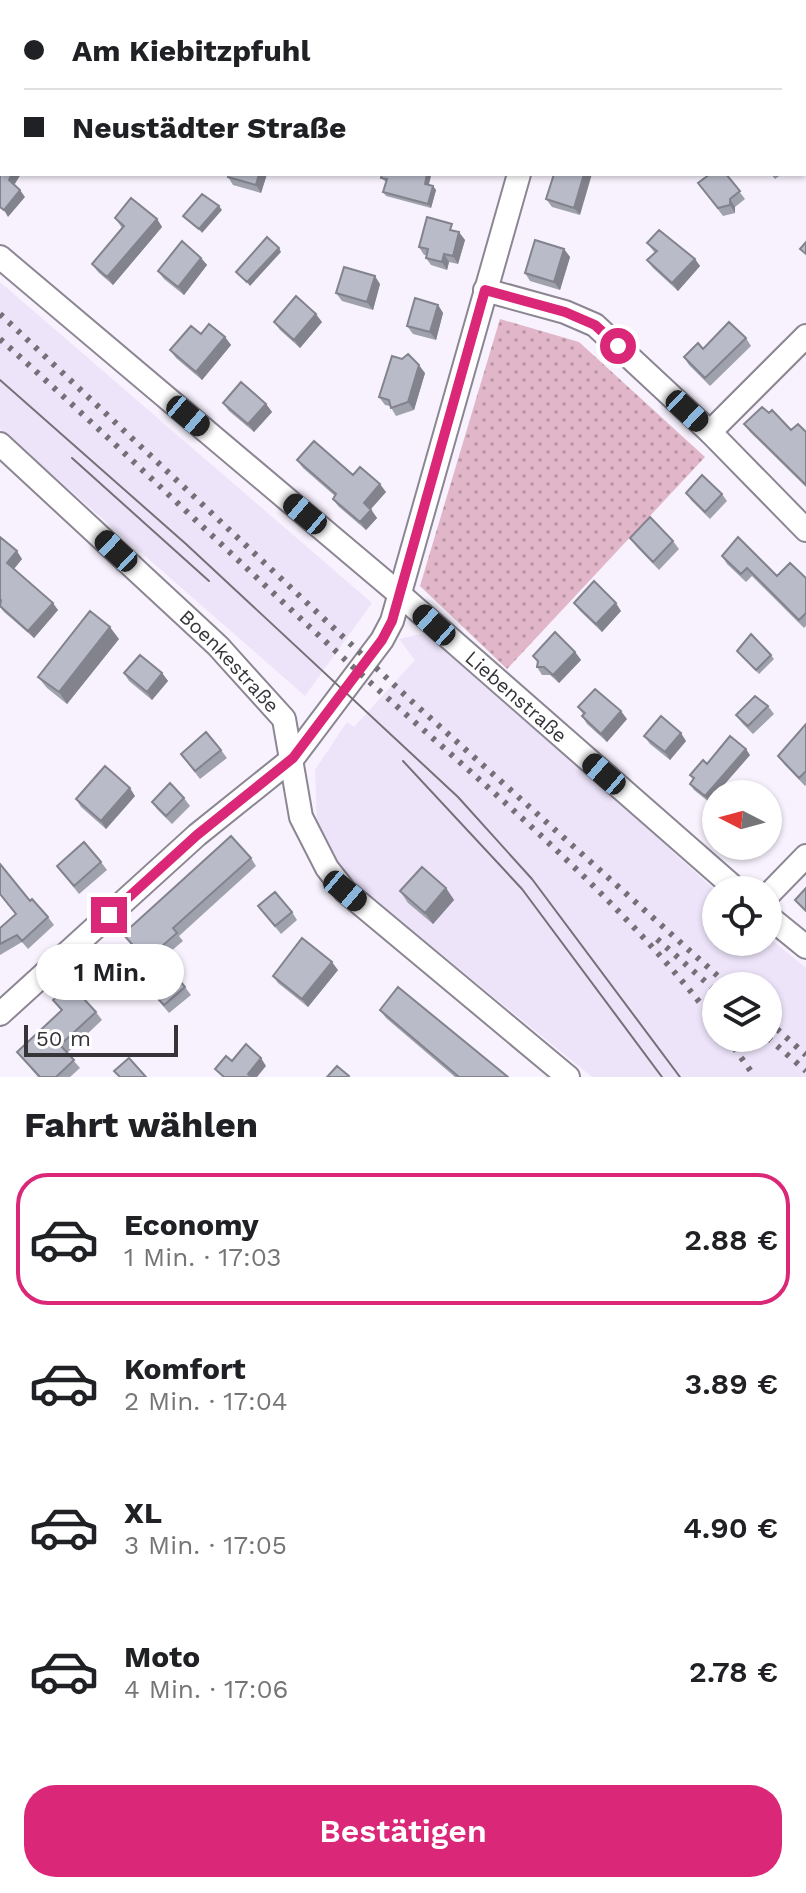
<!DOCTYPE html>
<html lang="de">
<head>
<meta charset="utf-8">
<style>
	body { margin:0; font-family:"Work Sans",sans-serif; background:#f2f2f2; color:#202124; height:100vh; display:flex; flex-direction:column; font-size:30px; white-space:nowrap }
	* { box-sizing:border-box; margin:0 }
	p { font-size:26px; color:#757577 }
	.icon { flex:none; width:44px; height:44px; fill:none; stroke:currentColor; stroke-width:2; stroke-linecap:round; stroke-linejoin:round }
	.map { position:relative; height:1077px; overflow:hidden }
	.sheet { display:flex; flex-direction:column; background:#fff; flex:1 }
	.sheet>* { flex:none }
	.top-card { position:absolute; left:0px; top:0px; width:806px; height:176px; box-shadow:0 2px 6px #0004; display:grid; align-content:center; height:176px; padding:0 24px; background:#fff }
	.needle { width:52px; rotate:276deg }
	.controls { position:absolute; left:702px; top:780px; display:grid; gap:16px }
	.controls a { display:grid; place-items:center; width:80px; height:80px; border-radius:50%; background:#fff; box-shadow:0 2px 6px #0004; font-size:40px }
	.scale { position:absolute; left:24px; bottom:20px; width:154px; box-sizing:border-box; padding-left:8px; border:4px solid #363439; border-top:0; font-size:22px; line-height:28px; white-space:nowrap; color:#363439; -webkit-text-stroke:6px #fff; paint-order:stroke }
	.end { position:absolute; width:36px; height:36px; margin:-18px; border:10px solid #db2777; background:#fff; box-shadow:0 0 0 4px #fff }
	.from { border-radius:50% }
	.bubble { position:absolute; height:56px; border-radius:28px; background:#fff; box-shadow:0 2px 6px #0004; font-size:26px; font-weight:600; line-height:56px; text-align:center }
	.car { position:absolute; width:24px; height:48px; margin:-24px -12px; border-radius:10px; box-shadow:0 0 6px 2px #0007; background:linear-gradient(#222 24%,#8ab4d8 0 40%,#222 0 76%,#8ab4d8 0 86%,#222 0) }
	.top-card b { display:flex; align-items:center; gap:28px; height:76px; font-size:30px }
	.top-card b+b { border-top:2px solid #e0e0e0 }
	.top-card i { width:20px; height:20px; background:#202124 }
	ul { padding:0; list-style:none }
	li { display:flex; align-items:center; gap:24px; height:132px; margin:0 16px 12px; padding:0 8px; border:4px solid transparent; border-radius:32px }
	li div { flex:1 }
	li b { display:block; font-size:30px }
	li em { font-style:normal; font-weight:600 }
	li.on { border-color:#db2777 }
	li>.icon { width:72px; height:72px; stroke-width:1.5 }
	h2 { padding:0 24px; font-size:36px; line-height:96px }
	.button { display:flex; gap:16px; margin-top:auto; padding:16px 24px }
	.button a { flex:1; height:92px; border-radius:32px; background:#db2777; color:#fff; font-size:32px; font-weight:600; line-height:92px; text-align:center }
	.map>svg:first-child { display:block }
	.built { fill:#ede4fa; fill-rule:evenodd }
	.grass { fill:url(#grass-dots) }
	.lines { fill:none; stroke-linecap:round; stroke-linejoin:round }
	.minor-casing { stroke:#8c8693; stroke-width:26 }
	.minor { stroke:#fff; stroke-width:22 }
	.tram { stroke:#737077; stroke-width:2 }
	.rail { stroke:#737077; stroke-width:6; stroke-dasharray:4 8; stroke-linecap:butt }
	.wall { fill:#9fa1ad }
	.shaded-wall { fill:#82838d }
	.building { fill:#b9bbc9; stroke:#82838d; stroke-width:2 }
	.route { stroke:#db2777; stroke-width:10 }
	.labels { text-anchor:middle; stroke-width:8; stroke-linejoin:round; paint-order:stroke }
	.street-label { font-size:20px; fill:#363439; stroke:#fff }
</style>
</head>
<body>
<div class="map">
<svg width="806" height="1077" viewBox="0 0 806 1077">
	<defs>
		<pattern id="grass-dots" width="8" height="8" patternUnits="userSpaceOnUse" patternTransform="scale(2)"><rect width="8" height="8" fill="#e1b6c8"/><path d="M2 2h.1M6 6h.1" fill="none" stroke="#b795a3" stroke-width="1.8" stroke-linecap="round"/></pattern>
	</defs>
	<rect width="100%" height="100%" fill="#f7f2fe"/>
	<path class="built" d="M0 282 372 603 305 696 0 429Z
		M430 632 716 891V942H768V937L806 968V1077H592L355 884 340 868 317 823 315 770 347 722 354 727 415 660 399 639ZM716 986H768V1038H716Z"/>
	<path class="grass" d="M500 319 579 342 705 457 507 669 420 586Z"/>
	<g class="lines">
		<defs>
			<g id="minor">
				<path d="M176 0 183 2"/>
				<path d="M747 0 748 2"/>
				<path d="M571 2 572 0"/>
				<path d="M804 75 806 78"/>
				<path id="s1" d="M0 257 397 592 737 890"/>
				<path d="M485 290 565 312 595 325 710 432 806 530"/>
				<path d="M710 432 806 336"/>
				<path id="s2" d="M0 444 218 646 284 719 301 817 327 868 345 891 568 1077"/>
				<path d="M768 895 806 856"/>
				<path d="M768 916 806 947"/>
				<path d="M0 1014 197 835 293 758 382 640 392 621 519 174"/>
			</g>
		</defs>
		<use href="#minor" class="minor-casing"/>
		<use href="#minor" class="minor"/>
		<path class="tram" d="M0 380 186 544 458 797 532 879 680 1077
			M72 458 209 581
			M403 761 522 889 662 1077"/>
		<path class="rail" d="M0 314 407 697 729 986
			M0 339C123 449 241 565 363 676 486 787 615 892 716 1023
			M657 939 716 991
			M768 1021 806 1055
			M727 1038 755 1077
			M768 1038 806 1071"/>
	</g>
	<path class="wall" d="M229 174H267L261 193 233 185 228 177Z
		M554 174 580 215 552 207 546 199Z
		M726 174 745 199 735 207V213L723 216 698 183Z
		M771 174H782L775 179Z
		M431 176 428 185 433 186 436 190 431 208 386 196 383 192 386 182 381 178Z
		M115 218 157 219 162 227 113 285 98 272 92 264 122 228Z
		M457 232 465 240 458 264 449 262 447 270 431 265 426 258V255H424L419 247Z
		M647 243 695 259 700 266 678 291 653 268 647 260 655 253Z
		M564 249 570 257 560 290 530 281 525 273Z
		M201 258 207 265 184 295 164 279 158 271Z
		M380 284 373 310 342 301 336 293Z
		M438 305 443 313 436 340 413 334 407 326Z
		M274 322H322L300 348 280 330Z
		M201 334 225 337 231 345 202 380 176 358 170 350Z
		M746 338 751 346 710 386 689 365 684 357 703 349Z
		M425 373 414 410 396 416 390 406 385 405 379 397Z
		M223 403 266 404 272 412 254 432 229 411Z
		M769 413 791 430 806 432V487L750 432 744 424Z
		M297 460 353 475 386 492 371 509 377 518 366 530 338 506 333 499 335 496 303 468Z
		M686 493 722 494 727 501 710 519 691 500Z
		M0 537 22 559 14 569 58 610 34 638 4 612 0 607Z
		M630 538 673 541 679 549 659 570 636 546Z
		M722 556 777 576 806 578V626L804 628 752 576 746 582 727 564Z
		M574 603 621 611 602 632 580 611Z
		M119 639 67 704 47 688 38 677Z
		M737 651 771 655 774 659 759 674Z
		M575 652 581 660 559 683 550 675H542L537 667 538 663 533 656Z
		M124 673H162L168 681 152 700 129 681Z
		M768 706 774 714 753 734 742 723 736 715Z
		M578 707 627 719 607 742 587 724 582 716 583 714Z
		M806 724V785L805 786 784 764 778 756Z
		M644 736 686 741 670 760 650 744Z
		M221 750 227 758 200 779 181 754Z
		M750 755 709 802 694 790 690 784 693 779 690 775 707 764Z
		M135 796 106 829 81 807 76 799Z
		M184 798 190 806 172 824 157 809 152 802Z
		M251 858 256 866 179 936 183 941 151 968 123 934Z
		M101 862 107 870 79 894 57 866Z
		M0 864 30 901 48 917 54 925 28 949 22 942 0 955V928L16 914 0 895Z
		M446 888 454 900 433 924 408 903 400 891Z
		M258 906 292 912 297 920 281 934Z
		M338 970 308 1007 278 983 273 976Z
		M147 987H185L191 995 169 1013Z
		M53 1000 96 1012 102 1020 67 1053 80 1068 70 1077H38L17 1052 62 1011Z
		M380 1010 508 1077H455L386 1018Z"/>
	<path class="shaded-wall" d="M12 174H21L13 187 9 180Z
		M259 174H267L261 193 256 185Z
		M427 174 431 176 428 188 425 184Z
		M584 174H592L580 215 574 208Z
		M433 186 436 190 431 208 428 204Z
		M20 190 25 197 8 217 4 210Z
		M730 199 735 207V213L730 205Z
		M219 206 222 210 202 233 199 229Z
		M157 219 162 227 113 285 107 277Z
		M459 232 465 240 458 264 453 256Z
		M279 248 281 252 250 286 247 282Z
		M564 249 570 257 560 290 554 282Z
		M444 254 449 262 447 270 442 262Z
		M201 258 207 265 184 295 178 287Z
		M695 259 700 266 678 291 672 283Z
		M375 276 380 284 373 310 367 302Z
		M438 305 443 313 436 340 430 332Z
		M316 314 322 322 300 348 294 340Z
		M225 337 231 345 202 380 196 372Z
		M419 365 425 373 414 410 408 402Z
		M266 404 272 412 254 432 248 424Z
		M380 484 386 492 369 511 364 503Z
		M371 510 377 518 366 530 360 522Z
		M17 551 22 559 12 571 7 563Z
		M53 603 58 610 34 638 28 631Z
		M616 603 621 611 602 632 596 624Z
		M110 627 119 639 67 704 59 692Z
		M575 652 581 660 559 683 553 675Z
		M162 673 168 681 152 700 147 692Z
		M621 711 627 719 607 742 601 734Z
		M681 733 686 741 670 760 665 752Z
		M746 749 750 755 709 802 705 796Z
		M130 788 135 796 106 829 101 821Z
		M446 888 454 900 433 924 425 913Z
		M332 962 338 970 308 1007 302 999Z
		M261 1058 266 1066 257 1077H250L248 1074Z"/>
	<path class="building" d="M0 0H40L39 2H2V9L0 8Z
		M78 0H87L94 2H78Z
		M305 0H325V2H312Z
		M357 0H396V2H357Z
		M430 0H455L454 2H430Z
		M603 0H632V2H603Z
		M690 0H704L705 2H688Z
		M787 0H806V25L804 23V2H788Z
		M2 91V124L0 123V95Z
		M2 164V174H12L9 180 20 190 4 210 0 207V166Z
		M229 174H259L256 185 228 177Z
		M382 174H427L425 184 433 186 428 204 383 192 387 179 381 178Z
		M554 174H584L574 208 546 199Z
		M710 174H726L740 191 730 199V205L718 208 698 183Z
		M202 194 219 206 199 229 183 216Z
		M131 198 157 219 107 277 92 264 124 226 115 218Z
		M427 217 452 224 450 230 459 232 453 256 444 254 442 262 426 258 428 249 419 247Z
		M659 230 695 259 672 283 647 260 657 251 647 243Z
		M267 237 279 248 247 282 236 272Z
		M535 240 564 249 554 282 525 273Z
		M182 241 201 258 178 287 158 271Z
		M806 242V254L800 249Z
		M344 267 375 276 367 302 336 293Z
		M296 296 316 314 294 340 274 322Z
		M415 298 438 305 430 332 407 326Z
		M729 322 746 338 705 378 684 357 698 343 703 349Z
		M209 324 225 337 196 372 170 350 191 326 201 334Z
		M408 354 419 365 408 402 391 408 389 400 379 397 392 356 402 359Z
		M241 382 266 404 248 424 223 403Z
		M762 407 769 413 772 410 791 430 798 424 806 432V485L744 424Z
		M314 441 353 475 360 467 380 484 364 503 371 510 360 522 333 499 336 494 297 460Z
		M702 475 722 494 705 512 686 493Z
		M650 517 673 541 653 562 630 538Z
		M0 537 17 551 7 563 53 603 28 631 0 606 1 600 0 599Z
		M738 537 777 576 790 563 806 578V613L799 620 747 568 741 574 722 556Z
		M594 581 616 603 596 624 574 603Z
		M90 611 110 627 59 692 38 677Z
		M555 632 575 652 553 675 544 667H537L538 661 533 656Z
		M751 634 771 655 756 670 737 651Z
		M140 655 162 673 147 692 124 673Z
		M595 689 621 711 601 734 582 716 585 713 578 707Z
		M755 696 768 706 748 726 736 715Z
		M661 716 681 733 665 752 644 736Z
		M806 724V771L799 778 778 756Z
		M206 732 221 750 195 771 181 754Z
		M730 736 746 749 705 796 690 784 694 778 690 775 703 760 707 764Z
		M105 766 130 788 101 821 76 799Z
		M170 783 184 798 166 816 152 802Z
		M231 836 251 858 173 928 177 933 146 960 123 934Z
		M84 842 101 862 74 886 57 866Z
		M0 864 30 901 32 899 48 917 22 941 17 935 0 944V928L16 914 0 894Z
		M422 867 446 888 425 913 400 891Z
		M806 888V911L795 900Z
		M275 892 292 912 275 926 258 906Z
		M302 938 332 962 302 999 273 976Z
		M169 968 185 987 164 1005 147 987Z
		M70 984 96 1012 60 1045 74 1060 56 1077H40L17 1052 62 1010 53 1000Z
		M398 987 508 1077H459L380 1010Z
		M246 1044 261 1058 248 1074 252 1077H224L215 1069 226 1056 232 1061Z
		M129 1058 146 1077H120L114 1071Z
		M337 1066 349 1076 348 1077H327Z"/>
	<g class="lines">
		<path class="route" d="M109 915 197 835 293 758 382 640 392 621 485 290 565 312 595 325 618 346"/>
	</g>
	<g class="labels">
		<g class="street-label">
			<text dy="7" stroke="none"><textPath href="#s2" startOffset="316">Boenkestraße</textPath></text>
			<text dy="7" stroke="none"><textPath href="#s1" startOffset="678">Liebenstraße</textPath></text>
		</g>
	</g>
</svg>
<div class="controls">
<a><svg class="needle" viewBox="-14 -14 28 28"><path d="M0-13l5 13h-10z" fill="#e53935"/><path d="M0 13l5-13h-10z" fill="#757577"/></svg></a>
<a><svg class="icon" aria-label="locate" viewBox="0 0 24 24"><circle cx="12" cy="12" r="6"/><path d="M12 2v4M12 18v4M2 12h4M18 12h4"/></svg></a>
<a><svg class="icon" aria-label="layers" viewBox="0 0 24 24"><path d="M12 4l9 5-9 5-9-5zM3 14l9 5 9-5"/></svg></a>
</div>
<div class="scale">50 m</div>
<i class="end from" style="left:618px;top:346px"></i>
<i class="end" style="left:109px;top:915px"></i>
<div class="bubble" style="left:36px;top:944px;width:148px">1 Min.</div>
<i class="car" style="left:687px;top:411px;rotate:133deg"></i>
<i class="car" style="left:188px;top:416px;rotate:130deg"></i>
<i class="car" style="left:305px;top:514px;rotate:310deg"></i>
<i class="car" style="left:116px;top:551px;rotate:313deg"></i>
<i class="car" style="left:434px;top:625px;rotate:312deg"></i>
<i class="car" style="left:604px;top:774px;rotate:311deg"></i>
<i class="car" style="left:345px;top:891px;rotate:130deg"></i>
<div class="top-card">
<b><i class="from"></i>Am Kiebitzpfuhl</b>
<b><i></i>Neustädter Straße</b>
</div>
</div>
<section class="sheet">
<h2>Fahrt wählen</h2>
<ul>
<li class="on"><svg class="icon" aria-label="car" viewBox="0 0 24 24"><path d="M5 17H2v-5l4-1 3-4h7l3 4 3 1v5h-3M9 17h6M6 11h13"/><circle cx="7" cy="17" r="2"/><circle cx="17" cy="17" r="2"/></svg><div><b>Economy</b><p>1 Min. · 17:03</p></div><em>2.88 €</em></li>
<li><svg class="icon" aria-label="car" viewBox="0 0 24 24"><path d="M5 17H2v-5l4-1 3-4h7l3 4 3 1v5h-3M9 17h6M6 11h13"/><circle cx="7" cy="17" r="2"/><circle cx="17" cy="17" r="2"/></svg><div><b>Komfort</b><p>2 Min. · 17:04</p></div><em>3.89 €</em></li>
<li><svg class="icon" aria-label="car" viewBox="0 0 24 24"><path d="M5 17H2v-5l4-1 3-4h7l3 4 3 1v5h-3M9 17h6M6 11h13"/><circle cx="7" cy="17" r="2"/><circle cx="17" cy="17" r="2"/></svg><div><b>XL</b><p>3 Min. · 17:05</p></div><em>4.90 €</em></li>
<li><svg class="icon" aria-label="car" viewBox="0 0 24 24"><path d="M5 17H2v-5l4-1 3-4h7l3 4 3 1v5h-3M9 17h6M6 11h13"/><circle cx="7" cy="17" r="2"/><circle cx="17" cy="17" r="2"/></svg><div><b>Moto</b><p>4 Min. · 17:06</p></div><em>2.78 €</em></li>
</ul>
<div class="button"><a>Bestätigen</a></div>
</section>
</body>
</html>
